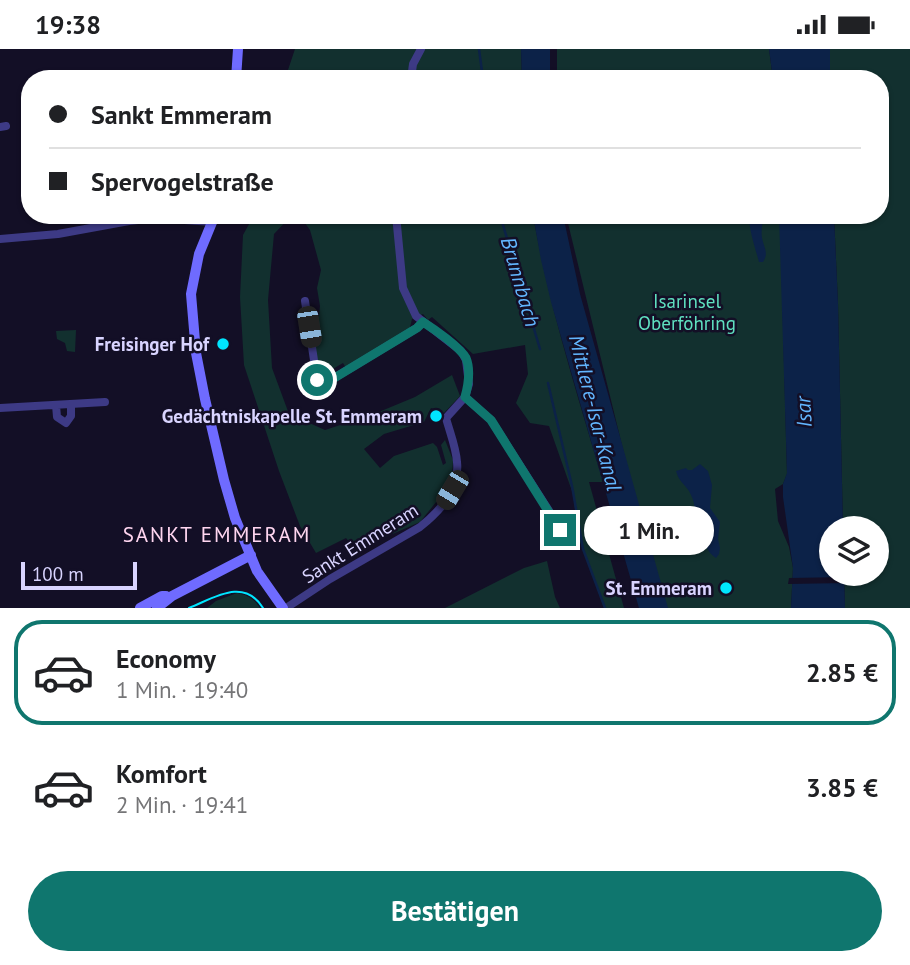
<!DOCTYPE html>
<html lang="de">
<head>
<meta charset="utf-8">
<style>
	body { margin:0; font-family:"PT Sans",sans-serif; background:#f6f6f6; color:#202124; height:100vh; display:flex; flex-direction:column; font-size:26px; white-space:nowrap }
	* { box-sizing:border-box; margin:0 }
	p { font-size:23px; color:#757577 }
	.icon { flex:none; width:38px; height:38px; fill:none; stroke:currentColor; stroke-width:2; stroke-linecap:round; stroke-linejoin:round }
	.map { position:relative; height:559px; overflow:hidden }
	.panel { display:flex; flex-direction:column; background:#fff; flex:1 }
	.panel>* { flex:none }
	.top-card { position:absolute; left:21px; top:21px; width:868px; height:154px; border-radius:28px; box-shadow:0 2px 5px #0004; display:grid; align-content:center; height:154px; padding:0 28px; background:#fff }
	.tools { position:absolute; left:819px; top:467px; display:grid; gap:14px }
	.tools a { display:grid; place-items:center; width:70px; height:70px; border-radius:50%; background:#fff; box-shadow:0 2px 5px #0004; font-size:35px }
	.scale { position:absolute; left:21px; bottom:18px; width:116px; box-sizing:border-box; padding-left:7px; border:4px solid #d9d4ff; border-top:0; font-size:19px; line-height:24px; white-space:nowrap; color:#d9d4ff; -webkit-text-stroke:5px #130f26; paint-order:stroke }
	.end { position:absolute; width:32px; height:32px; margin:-16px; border:9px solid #0f766e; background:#fff; box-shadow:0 0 0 4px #fff }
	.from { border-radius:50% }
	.bubble { position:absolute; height:49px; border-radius:24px; background:#fff; box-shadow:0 2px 5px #0004; font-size:23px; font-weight:800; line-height:49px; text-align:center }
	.car { position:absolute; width:21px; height:42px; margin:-21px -10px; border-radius:9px; box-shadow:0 0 5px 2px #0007; background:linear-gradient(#222 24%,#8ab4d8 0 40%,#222 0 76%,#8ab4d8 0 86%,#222 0) }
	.top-card b { display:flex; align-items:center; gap:24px; height:66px; font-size:26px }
	.top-card b+b { border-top:2px solid #e0e0e0 }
	.top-card i { width:18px; height:18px; background:#202124 }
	ul { padding:12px 0 0; list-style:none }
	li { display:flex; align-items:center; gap:21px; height:105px; margin:0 14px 10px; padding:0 14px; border:4px solid transparent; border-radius:28px }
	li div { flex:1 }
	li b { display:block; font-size:26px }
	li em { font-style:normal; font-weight:800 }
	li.current { border-color:#0f766e }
	li>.icon { width:63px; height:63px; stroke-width:1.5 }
	.primary-button { display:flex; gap:14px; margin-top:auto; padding:14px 28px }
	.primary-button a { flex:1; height:80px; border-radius:42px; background:#0f766e; color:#fff; font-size:28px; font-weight:800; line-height:80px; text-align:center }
	.status { display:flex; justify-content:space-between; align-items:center; height:49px; padding:0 35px; background:#fff; direction:ltr }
	.status svg { height:19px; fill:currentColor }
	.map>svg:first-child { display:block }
	.green { fill:#12302f }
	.water { fill:#0c2248 }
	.pier { fill:#130f26 }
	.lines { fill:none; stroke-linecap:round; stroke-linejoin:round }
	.stream { stroke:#0c2248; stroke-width:2.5 }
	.minor { stroke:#3d3a85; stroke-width:8 }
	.secondary { stroke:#6f6bff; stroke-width:10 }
	.tram { stroke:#00e5ff; stroke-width:2 }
	.route { stroke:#0f766e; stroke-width:9 }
	.poi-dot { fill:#00e5ff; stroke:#130f26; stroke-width:2.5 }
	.labels { text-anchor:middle; stroke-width:5; stroke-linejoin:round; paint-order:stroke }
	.park-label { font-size:19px; fill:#5fe0c0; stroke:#130f26 }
	.poi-label { font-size:19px; font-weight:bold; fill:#d9d4ff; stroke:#130f26; text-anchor:end }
	.street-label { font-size:19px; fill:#d9d4ff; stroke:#130f26 }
	.water-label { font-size:21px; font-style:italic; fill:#62b6ff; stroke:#130f26 }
	.neighbourhood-label { font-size:21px; letter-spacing:2px; fill:#ffd6f0; stroke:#130f26 }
</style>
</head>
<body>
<div class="status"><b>19:38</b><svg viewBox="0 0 49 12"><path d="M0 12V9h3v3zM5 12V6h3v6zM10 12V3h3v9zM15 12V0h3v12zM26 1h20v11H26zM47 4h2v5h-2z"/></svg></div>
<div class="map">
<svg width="910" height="559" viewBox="0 0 910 559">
	<rect width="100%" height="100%" fill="#130f26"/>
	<path class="green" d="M295 0H521L522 30H285Z
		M557 0H769L773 30H557Z
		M830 0H910V559H845L844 525H877V480L843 479 838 255 834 166H880V30H830Z
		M254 166H292L274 185 268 251 272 319 289 365 325 381 374 365 415 348 452 326 460 347 444 364 431 359 424 373 384 385 364 400 380 419 394 407 433 394 437 398 443 416 446 414 441 396 445 391 453 411 452 429 445 442 420 473 356 501 346 489 316 504 300 477 279 422 244 316 240 248 243 186Z
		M299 166H533C549 257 577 344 603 433H589L624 559H604L579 490 573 445 549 377 530 374 516 354 528 325 525 296 473 305 432 268 428 271 423 265 412 270 409 282 346 319 343 314 331 321 334 326 325 327 319 323 311 271 319 267 320 257 317 239 321 221 310 181Z
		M566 166H780L787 425 783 435 775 440 778 472 789 498 793 519 791 559H667L637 458Z
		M76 281 75 303 67 302 65 294 57 290 56 282Z
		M547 512 555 548 560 559H445L524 519Z
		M237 544C248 546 254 550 260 559H207L216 552Z"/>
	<path class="water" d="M521 0H550V30H522Z
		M769 0H830V30H773Z
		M533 166H563L580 245 668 559H639L551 253 541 211Z
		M749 166H760L763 171C762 177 761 183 762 189 764 199 769 204 763 213H759C755 198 749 182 749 166Z
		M779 166H834L838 255 843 479 831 480V525H844L845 559H791L793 519 783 448V435L787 424Z
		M700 415 708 422 712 436 710 459 720 473 718 490 720 499 719 505 716 509C706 503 706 494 701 485 699 479 698 480 696 474 694 465 696 455 691 446 687 436 679 434 676 422L686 419 688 421H692Z"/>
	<path class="pier" d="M847 528V534L788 535 789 529Z"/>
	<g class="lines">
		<path class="stream" d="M479 0 483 30
			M500 166 540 300
			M548 334 572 437 583 500 605 559"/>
		<path class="minor" d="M411 30 413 15 421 0
			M0 78 6 77
			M0 190 58 185 129 172 156 169 213 173
			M305 252 317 331 323 333 331 331 417 279 423 273
			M465 348 491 371 569 493
			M56 356 57 368 66 374 71 367V355
			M0 359 105 353
			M286 559 330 530 420 478C440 462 460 441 457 413 456 398 450 384 446 369L465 348 469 335 466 311 461 302 416 267 403 239 396 166"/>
		<path class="secondary" d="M236 30 238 0
			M215 166 199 205 191 245 196 304 205 350 224 431 235 469 257 522 283 559
			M140 559 162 547H166
			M157 559 172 547 251 506"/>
		<path class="tram" d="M189 559C214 549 244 528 263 559"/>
	</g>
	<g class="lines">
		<path class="route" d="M317 331 323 333 331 331 417 279 423 273C434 280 460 298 466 309 471 321 468 337 465 348L491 371 560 481"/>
	</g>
	<g class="poi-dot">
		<circle cx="223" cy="295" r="7"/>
		<circle cx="436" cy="367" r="7"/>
		<circle cx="726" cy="539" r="7"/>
	</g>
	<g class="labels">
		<g class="park-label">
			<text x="687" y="259">Isarinsel<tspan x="687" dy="22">Oberföhring</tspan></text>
		</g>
		<g class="poi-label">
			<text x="209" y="302">Freisinger Hof</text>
			<text x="422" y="374">Gedächtniskapelle St. Emmeram</text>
			<text x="712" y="546">St. Emmeram</text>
		</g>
		<g class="street-label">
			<text transform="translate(360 494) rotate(-32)" y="7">Sankt Emmeram</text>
		</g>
		<g class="water-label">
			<text transform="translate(520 233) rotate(74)" y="7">Brunnbach</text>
			<text transform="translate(804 363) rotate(-93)" y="7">Isar</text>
			<text transform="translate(595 364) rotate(76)" y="7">Mittlere-Isar-Kanal</text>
		</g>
		<g class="neighbourhood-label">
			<text x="217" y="493">SANKT EMMERAM</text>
		</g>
	</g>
</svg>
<div class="tools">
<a><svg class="icon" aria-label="layers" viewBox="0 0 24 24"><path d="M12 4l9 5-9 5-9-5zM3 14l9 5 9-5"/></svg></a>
</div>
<div class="scale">100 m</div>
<i class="end from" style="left:317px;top:331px"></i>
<i class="end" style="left:560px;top:481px"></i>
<div class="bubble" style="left:584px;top:457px;width:130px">1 Min.</div>
<i class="car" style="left:309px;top:278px;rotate:171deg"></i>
<i class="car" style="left:452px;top:441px;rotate:211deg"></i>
<div class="top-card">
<b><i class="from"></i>Sankt Emmeram</b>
<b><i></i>Spervogelstraße</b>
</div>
</div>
<section class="panel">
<ul>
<li class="current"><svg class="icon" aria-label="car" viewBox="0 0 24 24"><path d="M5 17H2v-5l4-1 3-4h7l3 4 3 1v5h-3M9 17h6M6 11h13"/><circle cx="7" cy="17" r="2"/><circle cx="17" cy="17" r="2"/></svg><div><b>Economy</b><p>1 Min. · 19:40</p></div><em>2.85 €</em></li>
<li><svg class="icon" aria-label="car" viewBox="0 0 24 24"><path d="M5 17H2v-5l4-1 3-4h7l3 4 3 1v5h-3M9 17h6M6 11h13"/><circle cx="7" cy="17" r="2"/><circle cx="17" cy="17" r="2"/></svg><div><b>Komfort</b><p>2 Min. · 19:41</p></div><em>3.85 €</em></li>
</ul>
<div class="primary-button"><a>Bestätigen</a></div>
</section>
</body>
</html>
